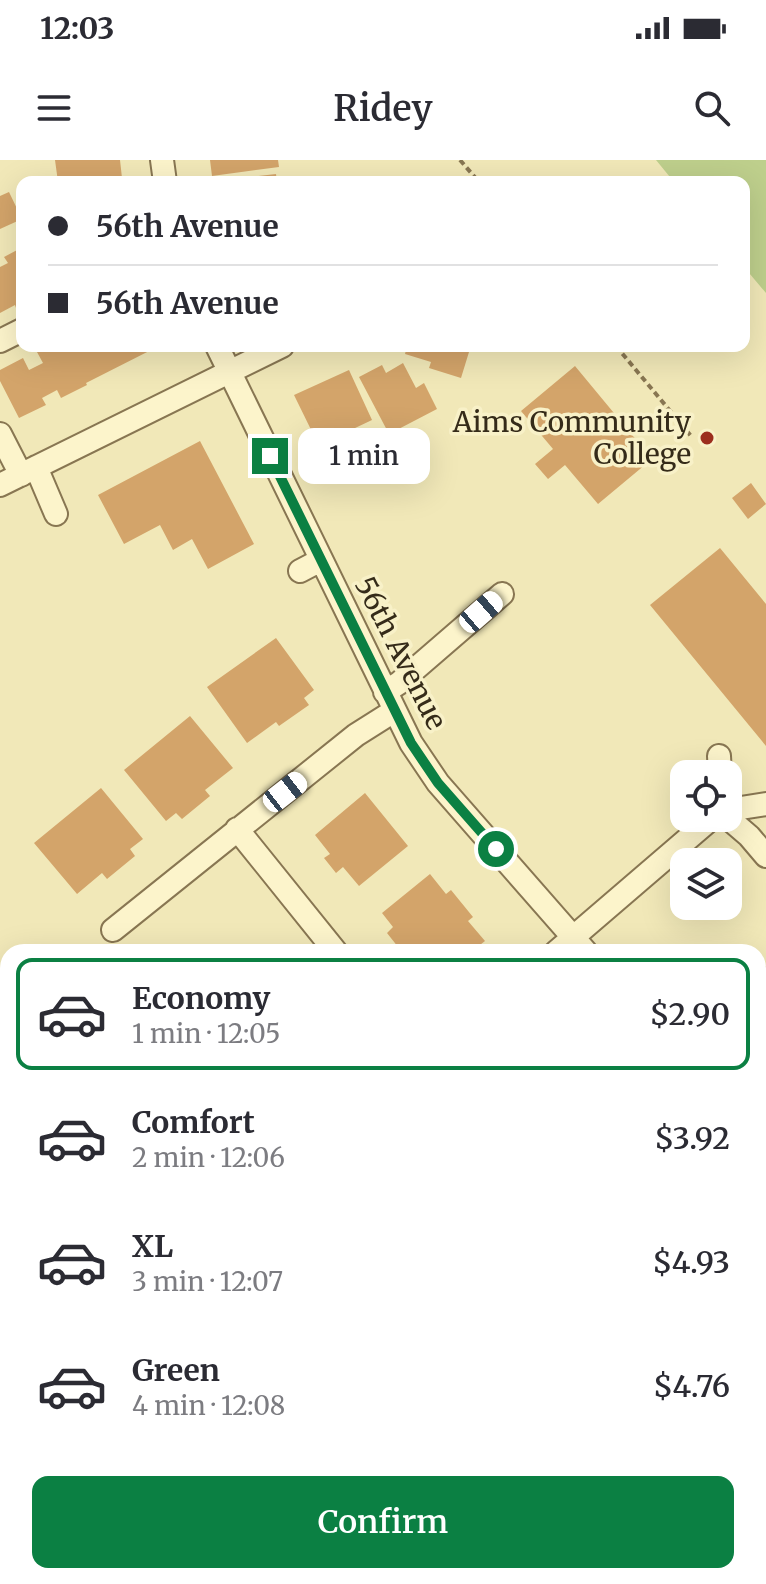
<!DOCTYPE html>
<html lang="en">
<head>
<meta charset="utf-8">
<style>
	body { margin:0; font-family:Merriweather,serif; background:#f7f7f7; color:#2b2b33; height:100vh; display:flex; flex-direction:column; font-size:30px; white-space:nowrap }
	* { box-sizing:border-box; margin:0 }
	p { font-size:26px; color:#7c7c81 }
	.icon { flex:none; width:44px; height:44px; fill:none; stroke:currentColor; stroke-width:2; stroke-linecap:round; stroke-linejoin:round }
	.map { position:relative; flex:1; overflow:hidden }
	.side { position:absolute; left:0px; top:784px; width:766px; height:640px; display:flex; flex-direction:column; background:#fff; border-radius:24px 24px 0 0; box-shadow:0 8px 32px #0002 }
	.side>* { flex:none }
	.guide { position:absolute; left:16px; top:16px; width:734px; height:176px; border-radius:16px; box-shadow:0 8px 32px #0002; display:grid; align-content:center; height:176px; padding:0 32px; background:#fff }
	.fabs { position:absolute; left:670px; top:600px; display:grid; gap:16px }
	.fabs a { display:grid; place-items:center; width:72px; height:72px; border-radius:16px; background:#fff; box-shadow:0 8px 32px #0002; font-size:40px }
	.end { position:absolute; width:36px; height:36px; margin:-18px; border:10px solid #0b8043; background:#fff; box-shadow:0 0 0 4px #fff }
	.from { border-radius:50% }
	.bubble { position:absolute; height:56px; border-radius:16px; background:#fff; box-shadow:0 8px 32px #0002; font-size:26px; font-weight:600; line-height:56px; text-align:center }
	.car { position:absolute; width:24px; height:48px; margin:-24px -12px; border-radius:10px; box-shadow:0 0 6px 2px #0007; background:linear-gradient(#fff 24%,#345 0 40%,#fff 0 76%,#345 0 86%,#fff 0) }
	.guide b { display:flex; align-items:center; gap:28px; height:76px; font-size:30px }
	.guide b+b { border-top:2px solid #e1e1e2 }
	.guide i { width:20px; height:20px; background:#2b2b33 }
	ul { padding:14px 0 0; list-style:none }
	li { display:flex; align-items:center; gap:24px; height:112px; margin:0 16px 12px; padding:0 16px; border:4px solid transparent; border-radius:16px }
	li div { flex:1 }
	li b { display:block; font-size:30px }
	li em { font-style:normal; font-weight:600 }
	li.selected { border-color:#0b8043 }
	li>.icon { width:72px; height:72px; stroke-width:1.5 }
	.action { display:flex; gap:16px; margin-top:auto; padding:16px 32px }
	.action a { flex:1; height:92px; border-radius:16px; background:#0b8043; color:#fff; font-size:32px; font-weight:600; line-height:92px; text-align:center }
	.status { display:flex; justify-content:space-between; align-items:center; height:56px; padding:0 40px; background:#fff; direction:ltr }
	.status svg { height:22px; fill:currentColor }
	header { display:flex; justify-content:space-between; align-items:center; height:104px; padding:0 32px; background:#fff; font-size:36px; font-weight:600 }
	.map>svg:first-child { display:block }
	.green { fill:#becf8c }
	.building { fill:#d3a46a }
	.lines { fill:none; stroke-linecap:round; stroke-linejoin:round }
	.minor-casing { stroke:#887652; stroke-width:26 }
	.major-casing { stroke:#554327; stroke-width:32 }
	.path { stroke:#887652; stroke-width:4; stroke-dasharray:6 4; stroke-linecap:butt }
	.minor { stroke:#fcf4cb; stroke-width:22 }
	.major { stroke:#fae68a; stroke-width:28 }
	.route { stroke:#0b8043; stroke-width:10 }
	.poi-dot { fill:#9c2e1d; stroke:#f8f1c8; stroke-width:3 }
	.labels { text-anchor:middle; stroke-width:7; stroke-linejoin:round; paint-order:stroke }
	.poi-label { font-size:28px; fill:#352b19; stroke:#f8f1c8; text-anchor:end }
	.street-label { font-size:28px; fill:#352b19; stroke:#f8f1c8 }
</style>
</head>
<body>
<div class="status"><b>12:03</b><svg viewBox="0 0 49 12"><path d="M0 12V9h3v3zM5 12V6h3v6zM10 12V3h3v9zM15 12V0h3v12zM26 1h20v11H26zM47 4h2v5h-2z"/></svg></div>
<header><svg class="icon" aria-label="menu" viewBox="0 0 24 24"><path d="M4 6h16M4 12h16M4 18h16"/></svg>Ridey<svg class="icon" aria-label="search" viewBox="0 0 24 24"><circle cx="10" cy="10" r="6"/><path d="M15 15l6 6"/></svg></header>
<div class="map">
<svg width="766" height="1424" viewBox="0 0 766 1424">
	<rect width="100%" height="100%" fill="#f1e8b8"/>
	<path class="green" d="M656 0H766V133L744 107V22H674Z
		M766 1380V1424H711L720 1416H758V1386Z"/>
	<path class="building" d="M55 0H120L122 18 100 22H58Z
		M210 0H278L279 7 212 16Z
		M276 14 277 22H224V20Z
		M9 32 22 59 0 69V36Z
		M19 89 22 94V145L16 148 15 145 0 153V107L8 103 4 97Z
		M49 186H67L69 191 78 186H159L86 223 87 225 61 238 57 230 42 238 46 245 19 258 0 221V210L23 198 29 210 43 203 37 192Z
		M407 186H459L458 189 469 192 461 218 429 208 431 202 405 194Z
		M403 203 416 228 424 223 437 249 389 274 359 217 382 205 386 213Z
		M575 206 652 299 598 344 565 305 548 319 535 304 553 289 521 251Z
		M349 210 372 260 353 269 358 279 338 289 334 279 319 286 294 235Z
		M200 281 254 384 208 409 192 379 173 390 160 365 124 384 98 335Z
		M751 323 766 344 748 359 732 338Z
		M720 388 766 444V586L650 445Z
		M276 478 314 530 304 538 309 545 279 566 276 562 247 583 207 527Z
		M190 556 233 608 205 630 210 636 182 659 176 653 166 661 124 610Z
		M101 628 143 679 130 689 135 696 107 719 102 713 77 734 34 683Z
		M365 633 408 686 359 726 343 707 336 713 324 698 330 694 315 675Z
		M430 714 446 734 451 730 473 757 468 761 485 781 471 792H402L387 773 393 767 382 753Z
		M758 806H766V866H758Z
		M8 986V1084L0 1074V992Z
		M0 1249 8 1258V1416H37L28 1424H0Z"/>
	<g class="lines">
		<defs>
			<path id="minor" d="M162 0 165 22
				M0 181 22 170
				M217 186 411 583 438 623 586 792
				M0 274 21 315
				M36 307 56 354
				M0 325 282 186
				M300 411 321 400
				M385 532 399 523 502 434
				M719 596 720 614
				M728 650 766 644
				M728 658 749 676 766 696
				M237 669 336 792
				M113 770 356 575 394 551
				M556 792 712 658
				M758 889 766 890
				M758 991 766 1001
				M758 1187 766 1184
				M210 1416 217 1424
				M481 1416 487 1424
				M94 1424 104 1416"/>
			<path id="major" d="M758 1074 766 1067
				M350 1424 359 1416"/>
		</defs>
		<use href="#minor" class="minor-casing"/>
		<use href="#major" class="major-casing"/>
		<path class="path" d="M460 0 479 22
			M616 186 691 276"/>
		<use href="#minor" class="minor"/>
		<use href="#major" class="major"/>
	</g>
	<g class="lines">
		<path class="route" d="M270 296 411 583 438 623 496 689"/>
	</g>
	<circle class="poi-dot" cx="707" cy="278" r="8"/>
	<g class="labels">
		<g class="poi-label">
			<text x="691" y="272">Aims Community<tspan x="691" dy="32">College</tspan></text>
		</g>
		<g class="street-label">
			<text transform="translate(401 493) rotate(63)" y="10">56th Avenue</text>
		</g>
	</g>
</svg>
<div class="fabs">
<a><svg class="icon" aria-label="locate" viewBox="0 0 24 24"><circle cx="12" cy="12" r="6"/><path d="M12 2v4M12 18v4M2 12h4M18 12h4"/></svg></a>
<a><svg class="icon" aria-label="layers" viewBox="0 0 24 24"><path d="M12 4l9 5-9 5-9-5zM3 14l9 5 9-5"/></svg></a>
</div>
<i class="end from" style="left:496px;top:689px"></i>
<i class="end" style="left:270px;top:296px"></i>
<div class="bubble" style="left:298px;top:268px;width:132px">1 min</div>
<i class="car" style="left:481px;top:452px;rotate:49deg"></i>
<i class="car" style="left:285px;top:632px;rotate:52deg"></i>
<div class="guide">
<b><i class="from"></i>56th Avenue</b>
<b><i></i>56th Avenue</b>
</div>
<section class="side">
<ul>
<li class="selected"><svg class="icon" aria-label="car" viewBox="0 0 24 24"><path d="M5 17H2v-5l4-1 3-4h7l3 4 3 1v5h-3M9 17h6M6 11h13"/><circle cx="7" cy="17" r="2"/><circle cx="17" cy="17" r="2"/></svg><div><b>Economy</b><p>1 min · 12:05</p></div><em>$2.90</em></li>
<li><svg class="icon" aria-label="car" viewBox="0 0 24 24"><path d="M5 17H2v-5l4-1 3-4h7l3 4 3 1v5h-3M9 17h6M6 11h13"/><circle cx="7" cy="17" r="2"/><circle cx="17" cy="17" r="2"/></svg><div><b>Comfort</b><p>2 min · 12:06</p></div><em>$3.92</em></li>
<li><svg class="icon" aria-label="car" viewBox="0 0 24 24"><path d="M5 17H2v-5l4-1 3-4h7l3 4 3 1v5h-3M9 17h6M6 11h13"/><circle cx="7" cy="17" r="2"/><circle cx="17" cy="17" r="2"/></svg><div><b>XL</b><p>3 min · 12:07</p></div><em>$4.93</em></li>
<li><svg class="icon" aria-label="car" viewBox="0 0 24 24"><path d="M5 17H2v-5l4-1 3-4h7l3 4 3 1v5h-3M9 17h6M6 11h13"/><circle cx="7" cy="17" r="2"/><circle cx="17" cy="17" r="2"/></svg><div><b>Green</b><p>4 min · 12:08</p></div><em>$4.76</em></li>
</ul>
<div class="action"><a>Confirm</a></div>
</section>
</div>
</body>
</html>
